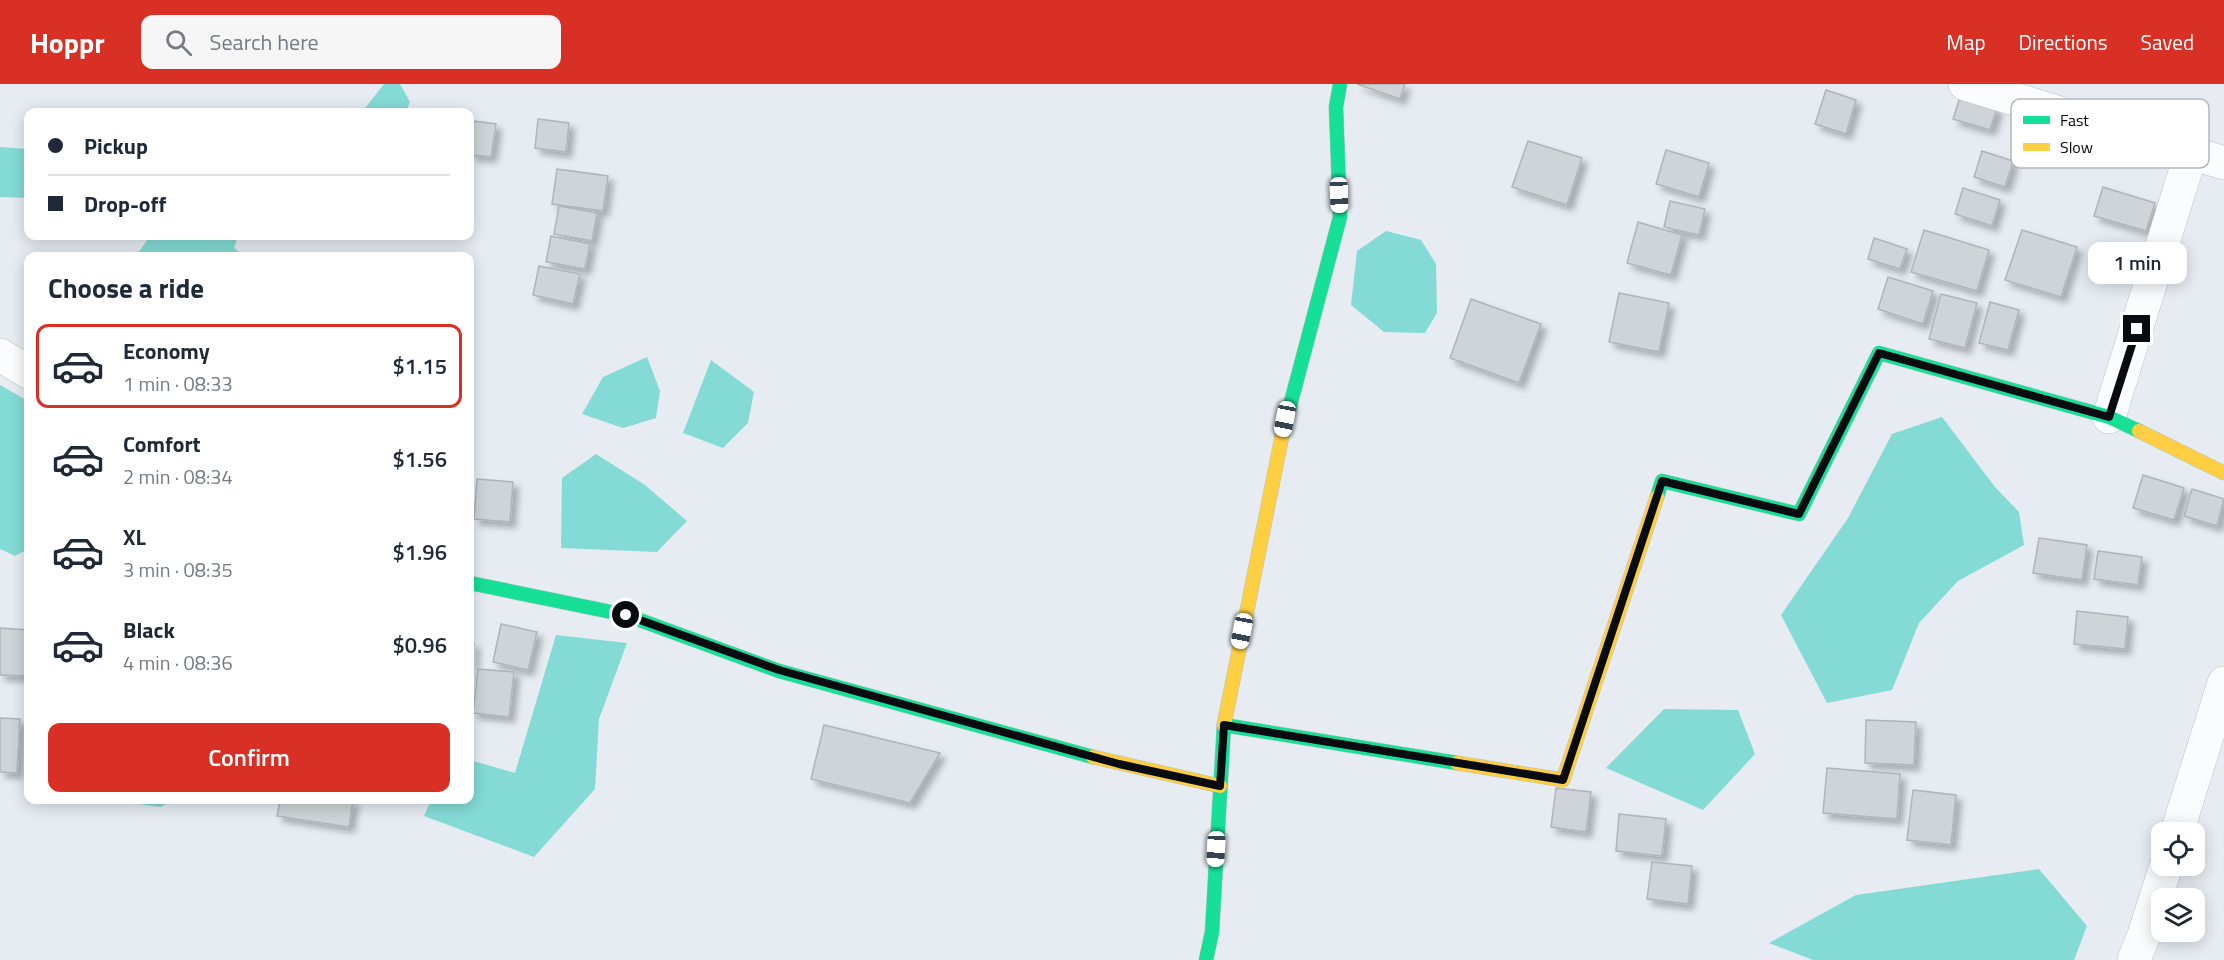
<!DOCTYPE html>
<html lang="en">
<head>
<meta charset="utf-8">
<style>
	body { margin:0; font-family:"Titillium Web",sans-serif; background:#f6f6f7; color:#1f2937; height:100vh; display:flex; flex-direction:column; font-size:22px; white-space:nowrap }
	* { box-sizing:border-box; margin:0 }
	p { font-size:20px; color:#747a83 }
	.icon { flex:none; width:33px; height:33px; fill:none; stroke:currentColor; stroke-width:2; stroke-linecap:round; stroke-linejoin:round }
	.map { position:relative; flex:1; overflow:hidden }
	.sheet { position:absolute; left:24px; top:168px; width:450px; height:552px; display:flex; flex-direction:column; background:#fff; border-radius:12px; box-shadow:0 3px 15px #0003 }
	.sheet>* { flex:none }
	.banner { position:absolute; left:24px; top:24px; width:450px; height:132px; border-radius:12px; box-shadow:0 3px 15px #0003; display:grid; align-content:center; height:132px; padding:0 24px; background:#fff }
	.fabs { position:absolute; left:2151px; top:738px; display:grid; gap:12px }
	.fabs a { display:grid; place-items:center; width:54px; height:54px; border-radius:12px; background:#fff; box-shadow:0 3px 15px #0003; font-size:30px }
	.end { position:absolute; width:27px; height:27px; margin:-14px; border:8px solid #080c10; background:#fff; box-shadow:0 0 0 3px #fff }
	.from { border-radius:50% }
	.bubble { position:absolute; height:42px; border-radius:12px; background:#fff; box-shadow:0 3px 15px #0003; font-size:20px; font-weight:600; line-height:42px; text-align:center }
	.car { position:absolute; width:18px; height:36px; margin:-18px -9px; border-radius:8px; box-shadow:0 0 4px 2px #0007; background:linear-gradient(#fff 24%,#345 0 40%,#fff 0 76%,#345 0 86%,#fff 0) }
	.banner b { display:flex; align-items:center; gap:21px; height:57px; font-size:22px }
	.banner b+b { border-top:2px solid #e0e1e3 }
	.banner i { width:15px; height:15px; background:#1f2937 }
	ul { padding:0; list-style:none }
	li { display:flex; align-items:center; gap:18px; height:84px; margin:0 12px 9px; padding:0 12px; border:3px solid transparent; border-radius:12px }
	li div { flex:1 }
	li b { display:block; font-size:22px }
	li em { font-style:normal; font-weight:600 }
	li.current { border-color:#d93025 }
	li>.icon { width:54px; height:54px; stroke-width:1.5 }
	h2 { padding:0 24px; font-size:27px; line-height:72px }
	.action { display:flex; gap:12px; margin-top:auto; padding:12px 24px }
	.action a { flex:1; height:69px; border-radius:12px; background:#d93025; color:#fff; font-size:24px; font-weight:600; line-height:69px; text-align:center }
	header { display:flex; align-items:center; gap:36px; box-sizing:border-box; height:84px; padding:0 30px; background:#d93025; color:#fff }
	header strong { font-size:28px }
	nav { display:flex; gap:33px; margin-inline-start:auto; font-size:21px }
	.search { width:420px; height:54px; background:#f6f6f7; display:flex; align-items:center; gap:15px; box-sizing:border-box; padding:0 21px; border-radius:12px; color:#747a83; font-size:22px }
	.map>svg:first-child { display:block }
	.water { fill:#84dbd5 }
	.building { fill:#ced4d7; stroke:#afb5b8; stroke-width:1.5; filter:url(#shadow) }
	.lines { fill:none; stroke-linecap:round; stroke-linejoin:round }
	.street-casing { stroke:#bbc0c5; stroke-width:34 }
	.fast-casing { stroke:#bbc0c5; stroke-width:15 }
	.slow-casing { stroke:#bbc0c5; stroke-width:15 }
	.street { stroke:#fbfcfd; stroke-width:33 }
	.fast { stroke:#16e098; stroke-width:14 }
	.slow { stroke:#ffcf43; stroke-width:14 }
	.route { stroke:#080c10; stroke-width:8 }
	.key { fill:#fff; stroke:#b5b6b7; stroke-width:1.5 }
	.key-label { font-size:16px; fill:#080c10 }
</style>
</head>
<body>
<header>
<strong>Hoppr</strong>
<div class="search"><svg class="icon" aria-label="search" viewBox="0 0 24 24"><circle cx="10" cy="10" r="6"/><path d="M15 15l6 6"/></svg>Search here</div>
<nav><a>Map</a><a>Directions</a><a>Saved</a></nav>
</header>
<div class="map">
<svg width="2224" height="876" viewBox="0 0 2224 876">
	<defs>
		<filter id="shadow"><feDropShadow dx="5.5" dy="5.5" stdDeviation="3" flood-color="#0004"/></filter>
	</defs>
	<rect width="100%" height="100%" fill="#e6ecf2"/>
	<path class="water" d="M384 0H400L410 18 406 28H362Z
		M0 63 28 65V114L0 113Z
		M1386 147 1421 156 1436 180 1437 229 1425 249 1384 248 1351 221 1357 167Z
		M150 152H238L234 164 244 172H136Z
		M647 273 660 307 656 334 623 344 582 330 603 293Z
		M711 276 754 308 748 339 723 364 683 349Z
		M0 301 28 317V465L15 472 0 465Z
		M1942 333 1995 403 2019 428 2024 461 1958 497 1919 539 1892 606 1827 619 1781 531 1848 434 1892 350Z
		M596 370 645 401 687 437 657 468 561 464 562 394Z
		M556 551 627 559 599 635 595 705 534 773 424 732 431 716H470V676L515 689Z
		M1664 625 1738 626 1755 670 1703 726 1606 684Z
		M122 716H172L161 723 122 718Z
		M2039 785 2087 842 2074 876H1813L1769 859 1856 811Z"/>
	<path class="building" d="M1357 0H1405L1400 15Z
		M1826 6 1856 16 1846 50 1815 40Z
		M1960 13 1997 24 1990 46 1953 35Z
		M538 35 569 39 566 68 535 64Z
		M474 37 496 40 491 73 470 71Z
		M1528 57 1582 74 1567 121 1512 103Z
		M1666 66 1709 79 1699 113 1656 100Z
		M1982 67 2013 77 2005 103 1974 93Z
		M557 85 608 92 603 127 552 120Z
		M2103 103 2155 119 2146 147 2094 132Z
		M1963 104 2000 116 1992 142 1955 130Z
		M1670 117 1705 125 1699 151 1664 143Z
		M559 122 597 129 592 157 554 150Z
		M1638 138 1682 151 1671 191 1627 179Z
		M1924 146 1989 166 1977 207 1911 188Z
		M2022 146 2077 163 2061 213 2005 196Z
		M551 152 590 160 585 185 546 178Z
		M1874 154 1907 165 1900 185 1868 175Z
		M539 182 580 190 573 220 533 211Z
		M1888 193 1933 207 1923 240 1878 225Z
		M1619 209 1669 219 1659 268 1609 258Z
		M1941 210 1977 219 1965 264 1929 255Z
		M1471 215 1541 240 1519 299 1450 274Z
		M1990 218 2019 226 2008 266 1979 259Z
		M2143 391 2184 404 2174 436 2133 424Z
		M477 395 513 398 510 438 474 435Z
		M2192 405 2224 415 2217 442 2184 432Z
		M2039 454 2087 461 2082 496 2033 489Z
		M2098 467 2142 473 2138 501 2094 495Z
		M2077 527 2128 533 2125 565 2074 560Z
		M501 540 537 548 528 586 493 578Z
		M0 544 28 546V592L0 591Z
		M470 559H474L471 599H470Z
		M478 585 514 588 509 633 473 629Z
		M0 634 20 635 17 689 0 688Z
		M1866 636 1916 638 1914 681 1865 679Z
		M824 641 940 669 910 719 811 695Z
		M1827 684 1900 690 1897 735 1823 729Z
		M1556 704 1591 708 1586 748 1551 743Z
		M1913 706 1956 711 1951 761 1907 756Z
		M280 716H353L349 743 277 732Z
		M1619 730 1666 735 1662 772 1616 767Z
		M1652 778 1692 782 1688 820 1647 815Z"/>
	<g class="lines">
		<defs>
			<path id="street" d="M1965 0 2224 79
				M0 271 28 288
				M2109 333 2191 69
				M2177 748 2224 599
				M2134 876 2144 851 2166 782"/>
			<path id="fast" d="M1282 352 1340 133 1336 23 1340 0
				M1657 413 1662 397 1799 430 1879 269 2109 333 2139 347
				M470 499 626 531 779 587 1093 673
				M1206 876 1212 848 1224 641 1457 679"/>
			<path id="slow" d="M2139 347 2224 389
				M1224 641 1282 352
				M1093 673 1220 702
				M1457 679 1563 696 1657 413"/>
		</defs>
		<use href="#street" class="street-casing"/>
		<use href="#fast" class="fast-casing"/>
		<use href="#slow" class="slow-casing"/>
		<use href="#street" class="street"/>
		<use href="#fast" class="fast"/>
		<use href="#slow" class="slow"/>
	</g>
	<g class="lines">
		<path class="route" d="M626 531 779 586 1119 680 1220 702 1224 641 1563 696 1662 397 1799 430 1879 269 2109 333 2137 245"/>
	</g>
	<rect x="2011" y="15" width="198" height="69" rx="9" class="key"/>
	<rect x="2023" y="32" width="27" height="8" fill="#16e098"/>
	<rect x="2023" y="59" width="27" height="8" fill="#ffcf43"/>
	<g class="key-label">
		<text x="2060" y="42">Fast</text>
		<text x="2060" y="69">Slow</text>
	</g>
</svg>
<div class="fabs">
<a><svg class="icon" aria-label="locate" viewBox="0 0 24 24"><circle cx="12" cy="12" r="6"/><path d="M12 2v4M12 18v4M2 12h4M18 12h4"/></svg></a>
<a><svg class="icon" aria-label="layers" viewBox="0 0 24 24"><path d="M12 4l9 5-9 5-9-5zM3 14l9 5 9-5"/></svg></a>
</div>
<i class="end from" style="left:626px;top:531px"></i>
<i class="end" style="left:2137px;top:245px"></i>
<div class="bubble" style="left:2088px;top:158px;width:99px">1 min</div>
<i class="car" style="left:1339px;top:111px;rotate:178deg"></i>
<i class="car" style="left:1285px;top:335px;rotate:191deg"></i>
<i class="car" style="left:1242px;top:547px;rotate:191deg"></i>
<i class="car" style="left:1216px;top:765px;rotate:183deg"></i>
<div class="banner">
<b><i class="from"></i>Pickup</b>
<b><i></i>Drop-off</b>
</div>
<section class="sheet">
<h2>Choose a ride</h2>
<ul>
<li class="current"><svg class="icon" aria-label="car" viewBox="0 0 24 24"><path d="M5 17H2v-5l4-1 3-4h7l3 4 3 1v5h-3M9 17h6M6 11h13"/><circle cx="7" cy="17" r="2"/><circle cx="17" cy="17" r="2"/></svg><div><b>Economy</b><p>1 min · 08:33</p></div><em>$1.15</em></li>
<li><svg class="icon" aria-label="car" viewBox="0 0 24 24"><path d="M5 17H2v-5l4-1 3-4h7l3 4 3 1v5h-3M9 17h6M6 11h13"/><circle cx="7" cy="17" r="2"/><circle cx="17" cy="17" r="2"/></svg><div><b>Comfort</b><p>2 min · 08:34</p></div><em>$1.56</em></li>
<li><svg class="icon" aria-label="car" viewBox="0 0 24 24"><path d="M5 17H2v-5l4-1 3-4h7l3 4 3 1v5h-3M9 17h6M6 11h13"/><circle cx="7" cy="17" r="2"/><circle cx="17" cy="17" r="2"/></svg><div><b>XL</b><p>3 min · 08:35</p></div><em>$1.96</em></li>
<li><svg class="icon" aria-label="car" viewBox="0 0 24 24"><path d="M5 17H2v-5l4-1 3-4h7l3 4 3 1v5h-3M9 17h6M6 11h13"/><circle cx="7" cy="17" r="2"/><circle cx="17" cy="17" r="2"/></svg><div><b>Black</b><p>4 min · 08:36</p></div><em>$0.96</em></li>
</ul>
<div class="action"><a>Confirm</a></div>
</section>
</div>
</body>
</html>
